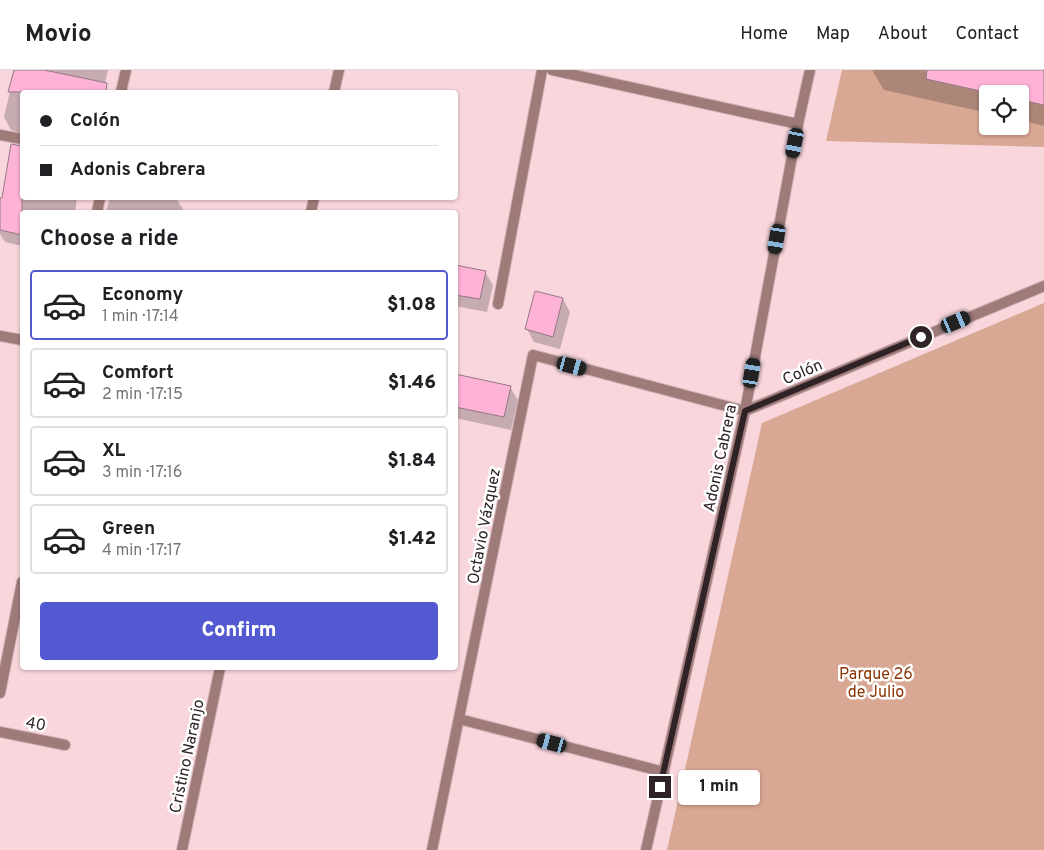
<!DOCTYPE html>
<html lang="en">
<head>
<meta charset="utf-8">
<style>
	body { margin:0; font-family:Overpass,sans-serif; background:#f2f2f2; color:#202124; height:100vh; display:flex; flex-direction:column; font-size:19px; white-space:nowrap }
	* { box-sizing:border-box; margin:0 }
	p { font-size:16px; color:#757577 }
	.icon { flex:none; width:28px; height:28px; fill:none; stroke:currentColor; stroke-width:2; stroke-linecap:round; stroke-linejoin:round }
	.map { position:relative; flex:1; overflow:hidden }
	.side { position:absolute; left:20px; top:140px; width:438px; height:460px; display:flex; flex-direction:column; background:#fff; border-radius:5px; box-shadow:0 1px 4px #0004 }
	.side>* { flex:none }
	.banner { position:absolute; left:20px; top:20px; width:438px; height:110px; border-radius:5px; box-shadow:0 1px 4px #0004; display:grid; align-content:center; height:110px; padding:0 20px; background:#fff }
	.controls { position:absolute; left:979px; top:15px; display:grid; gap:10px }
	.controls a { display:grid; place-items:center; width:50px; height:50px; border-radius:5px; background:#fff; box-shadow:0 1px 4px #0004; font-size:25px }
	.end { position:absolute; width:22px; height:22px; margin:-11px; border:6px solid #2f2325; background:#fff; box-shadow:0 0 0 2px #fff }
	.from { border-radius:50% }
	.bubble { position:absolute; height:35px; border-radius:5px; background:#fff; box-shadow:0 1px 4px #0004; font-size:16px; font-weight:800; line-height:35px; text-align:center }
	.car { position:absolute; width:15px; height:30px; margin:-15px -8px; border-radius:6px; box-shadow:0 0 4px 1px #0007; background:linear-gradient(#222 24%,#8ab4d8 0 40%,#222 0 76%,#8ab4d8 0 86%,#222 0) }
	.banner b { display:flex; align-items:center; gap:18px; height:48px; font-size:19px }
	.banner b+b { border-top:1px solid #e0e0e0 }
	.banner i { width:12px; height:12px; background:#202124 }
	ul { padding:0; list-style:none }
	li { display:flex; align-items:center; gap:15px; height:70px; margin:0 10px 8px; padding:0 10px; border:2px solid #e0e0e0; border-radius:5px }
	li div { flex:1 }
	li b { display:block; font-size:19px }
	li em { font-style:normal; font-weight:800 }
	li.on { border-color:#5359d0 }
	li>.icon { width:45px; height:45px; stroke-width:1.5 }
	h2 { padding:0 20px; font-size:22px; line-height:60px }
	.button { display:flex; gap:10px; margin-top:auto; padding:10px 20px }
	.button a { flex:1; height:58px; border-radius:5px; background:#5359d0; color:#fff; font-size:20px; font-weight:800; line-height:58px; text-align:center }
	header { display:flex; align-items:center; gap:30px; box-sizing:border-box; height:70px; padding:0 25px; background:#fff; border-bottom:1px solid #e0e0e0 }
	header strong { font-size:24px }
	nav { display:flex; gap:28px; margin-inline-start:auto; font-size:18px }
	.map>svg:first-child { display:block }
	.green { fill:#d8a894; fill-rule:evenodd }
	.shadow { fill:#0003 }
	.building { fill:#fdb2d6; stroke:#937885 }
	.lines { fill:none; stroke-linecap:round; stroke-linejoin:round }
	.minor-casing { stroke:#d0b2b7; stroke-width:12 }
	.tertiary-casing { stroke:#d0b2b7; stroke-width:12 }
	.minor { stroke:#9e7b78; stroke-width:10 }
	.tertiary { stroke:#9e7b78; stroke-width:10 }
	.route { stroke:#2f2325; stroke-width:6 }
	.labels { text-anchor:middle; stroke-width:5; stroke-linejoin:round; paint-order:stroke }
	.street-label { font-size:16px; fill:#2f2325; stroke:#fff }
	.park-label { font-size:16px; fill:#8a3504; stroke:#fff }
</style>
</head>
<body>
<header>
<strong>Movio</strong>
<nav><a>Home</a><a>Map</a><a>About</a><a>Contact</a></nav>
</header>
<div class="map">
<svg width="1044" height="780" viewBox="0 0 1044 780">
	<rect width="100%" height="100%" fill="#f8d6dc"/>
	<path class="green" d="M842 0H1044V77L826 71ZM988 24H1020V56H988Z
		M1044 233V780H667L762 353Z"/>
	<path class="shadow" d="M15 0H108L103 22H22V73L15 61 11 60 4 47Z
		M872 0H1044V56L1020 50V24H988V43L884 20Z
		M12 75 22 77V128H77L75 142H22V176L5 172 0 164V146Z
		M110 128H176L184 141V142H106Z
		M455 196 485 202 493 215 487 242 455 236Z
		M563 229 570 242 560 279 534 272 527 259Z
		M455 306 510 317 518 330 511 360 455 348Z"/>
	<path class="building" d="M14 0H44L107 13 106 22H8Z
		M927 0H1044V35L1020 30V24H994L926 9Z
		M11 74 22 76V165L0 160V128H2Z
		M455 195 486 201 480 229 455 225Z
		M535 221 563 228 553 267 525 259Z
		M455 304 511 316 504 347 455 337Z"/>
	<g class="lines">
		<defs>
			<path id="minor" d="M552 0 798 54
				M121 22 126 0
				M334 22 339 0
				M0 65 22 69
				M97 142 100 128
				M311 142 314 128
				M498 234 542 0
				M0 266 22 270
				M0 623 22 512
				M459 649 664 702
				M0 662 65 675
				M182 780 220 598
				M432 780 533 285 745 341 1044 216"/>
			<path id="tertiary" d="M646 780 745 341 798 54 810 0"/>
		</defs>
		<use href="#minor" class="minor-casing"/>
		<use href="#tertiary" class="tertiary-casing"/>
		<use href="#minor" class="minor"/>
		<use href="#tertiary" class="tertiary"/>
	</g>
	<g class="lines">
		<path class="route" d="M660 717 745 341 921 267"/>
	</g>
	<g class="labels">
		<g class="street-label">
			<text transform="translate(802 301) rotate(-23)" y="6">Colón</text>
			<text transform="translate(719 388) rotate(-78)" y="6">Adonis Cabrera</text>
			<text transform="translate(483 456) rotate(-79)" y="6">Octavio Vázquez</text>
			<text transform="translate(36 653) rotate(11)" y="6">40</text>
			<text transform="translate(186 686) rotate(-78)" y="6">Cristino Naranjo</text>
		</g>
		<g class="park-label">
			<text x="876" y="609">Parque 26<tspan x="876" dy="18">de Julio</tspan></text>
		</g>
	</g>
</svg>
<div class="controls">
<a><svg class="icon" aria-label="locate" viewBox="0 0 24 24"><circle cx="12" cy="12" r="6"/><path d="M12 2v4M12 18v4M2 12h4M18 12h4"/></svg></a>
</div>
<i class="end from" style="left:921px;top:267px"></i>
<i class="end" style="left:660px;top:717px"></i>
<div class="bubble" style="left:678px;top:700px;width:82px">1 min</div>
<i class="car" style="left:795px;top:73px;rotate:191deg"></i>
<i class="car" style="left:777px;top:169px;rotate:190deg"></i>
<i class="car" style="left:956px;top:252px;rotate:67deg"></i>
<i class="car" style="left:572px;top:296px;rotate:105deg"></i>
<i class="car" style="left:752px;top:303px;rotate:10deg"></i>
<i class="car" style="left:552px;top:673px;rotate:285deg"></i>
<div class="banner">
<b><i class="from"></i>Colón</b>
<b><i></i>Adonis Cabrera</b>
</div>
<section class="side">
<h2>Choose a ride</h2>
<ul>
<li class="on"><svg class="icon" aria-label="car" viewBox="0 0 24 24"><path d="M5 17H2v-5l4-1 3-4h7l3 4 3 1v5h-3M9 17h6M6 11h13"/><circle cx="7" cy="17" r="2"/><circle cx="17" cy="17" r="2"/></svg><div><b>Economy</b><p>1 min · 17:14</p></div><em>$1.08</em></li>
<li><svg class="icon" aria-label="car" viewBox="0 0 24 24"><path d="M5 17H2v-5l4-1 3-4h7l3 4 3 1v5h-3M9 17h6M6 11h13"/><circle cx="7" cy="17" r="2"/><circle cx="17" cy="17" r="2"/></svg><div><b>Comfort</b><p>2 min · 17:15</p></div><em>$1.46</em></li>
<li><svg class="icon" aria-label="car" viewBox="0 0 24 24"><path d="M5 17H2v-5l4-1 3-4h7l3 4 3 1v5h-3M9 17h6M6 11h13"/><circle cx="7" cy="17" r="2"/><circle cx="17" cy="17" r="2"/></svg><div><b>XL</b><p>3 min · 17:16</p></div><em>$1.84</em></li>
<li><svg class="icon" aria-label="car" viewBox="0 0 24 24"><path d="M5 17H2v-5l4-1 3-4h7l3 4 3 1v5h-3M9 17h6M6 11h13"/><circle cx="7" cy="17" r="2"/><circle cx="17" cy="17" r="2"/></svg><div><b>Green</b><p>4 min · 17:17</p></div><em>$1.42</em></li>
</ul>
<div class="button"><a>Confirm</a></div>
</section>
</div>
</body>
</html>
